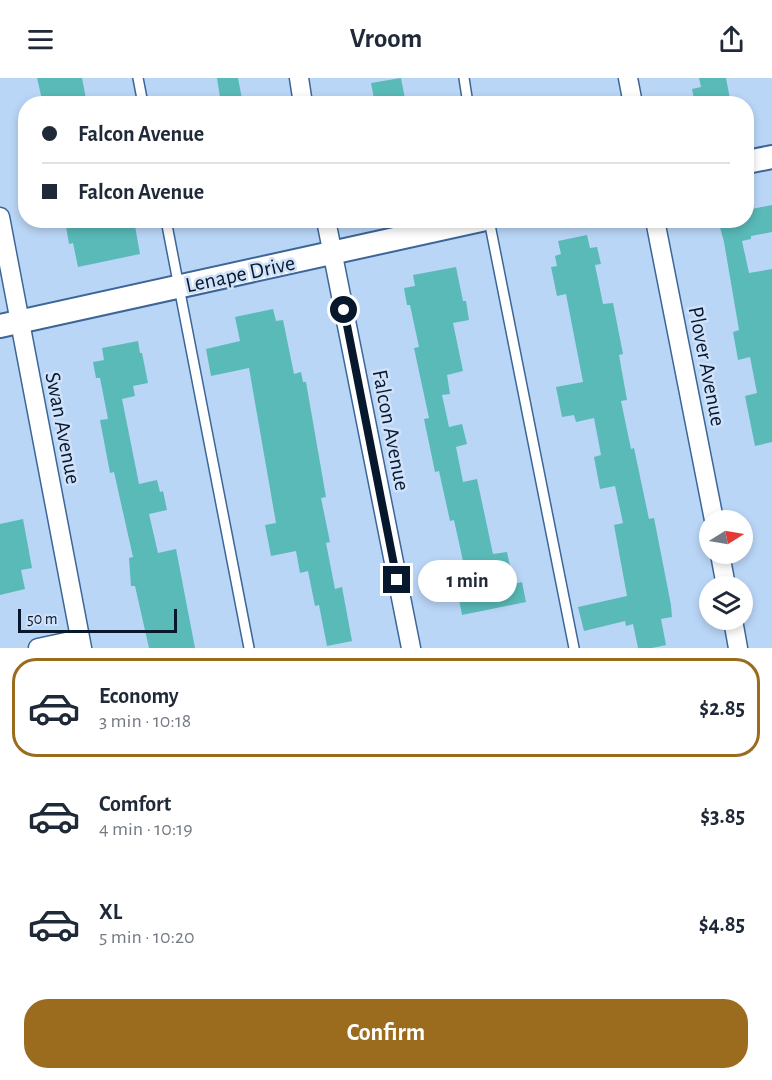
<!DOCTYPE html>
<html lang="en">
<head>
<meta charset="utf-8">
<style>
	body { margin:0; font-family:"Alegreya Sans",sans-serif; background:#f2f2f3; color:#1f2937; height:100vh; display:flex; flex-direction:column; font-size:22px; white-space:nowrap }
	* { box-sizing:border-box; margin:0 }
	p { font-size:20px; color:#747a83 }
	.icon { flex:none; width:33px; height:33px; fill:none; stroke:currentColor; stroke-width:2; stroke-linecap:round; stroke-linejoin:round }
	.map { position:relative; height:570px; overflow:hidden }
	.details { display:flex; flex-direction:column; background:#fff; flex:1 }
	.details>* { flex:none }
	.hud { position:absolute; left:18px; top:18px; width:736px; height:132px; border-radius:24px; box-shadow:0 3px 9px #0003; display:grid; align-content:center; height:132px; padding:0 24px; background:#fff }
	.needle { width:39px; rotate:79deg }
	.buttons { position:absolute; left:699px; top:432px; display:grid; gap:12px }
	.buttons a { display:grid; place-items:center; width:54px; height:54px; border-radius:50%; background:#fff; box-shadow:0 3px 9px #0003; font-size:30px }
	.scale { position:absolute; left:18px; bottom:15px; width:159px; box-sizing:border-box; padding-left:6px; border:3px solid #07182c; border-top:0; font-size:16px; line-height:21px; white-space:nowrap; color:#07182c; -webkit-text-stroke:4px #d0e2f9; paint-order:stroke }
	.end { position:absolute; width:27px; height:27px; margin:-14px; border:8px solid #07182c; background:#fff; box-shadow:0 0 0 3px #fff }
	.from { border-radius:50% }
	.bubble { position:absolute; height:42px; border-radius:21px; background:#fff; box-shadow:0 3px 9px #0003; font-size:20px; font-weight:700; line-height:42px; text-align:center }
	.hud b { display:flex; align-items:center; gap:21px; height:57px; font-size:22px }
	.hud b+b { border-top:2px solid #e0e1e3 }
	.hud i { width:15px; height:15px; background:#1f2937 }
	ul { padding:10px 0 0; list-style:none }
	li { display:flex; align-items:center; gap:18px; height:99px; margin:0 12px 9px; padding:0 12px; border:3px solid transparent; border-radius:24px }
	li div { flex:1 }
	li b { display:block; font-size:22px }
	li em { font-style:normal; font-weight:700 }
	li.active { border-color:#9b6b1e }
	li>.icon { width:54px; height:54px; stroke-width:1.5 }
	.button { display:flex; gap:12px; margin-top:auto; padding:12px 24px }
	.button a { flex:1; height:69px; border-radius:24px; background:#9b6b1e; color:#fff; font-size:24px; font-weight:700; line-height:69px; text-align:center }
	header { display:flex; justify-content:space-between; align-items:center; height:78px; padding:0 24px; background:#fff; font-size:27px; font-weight:700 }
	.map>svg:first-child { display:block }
	.building { fill:#59bab8 }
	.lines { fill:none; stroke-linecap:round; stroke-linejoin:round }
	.service-casing { stroke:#3c6697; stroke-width:12 }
	.minor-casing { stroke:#3c6697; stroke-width:21 }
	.tertiary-casing { stroke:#3c6697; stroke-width:26 }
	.service { stroke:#fff; stroke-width:9 }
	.minor { stroke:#fff; stroke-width:18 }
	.tertiary { stroke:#fff; stroke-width:22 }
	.route { stroke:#07182c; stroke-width:8 }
	.labels { text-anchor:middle; stroke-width:5; stroke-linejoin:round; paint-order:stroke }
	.street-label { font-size:22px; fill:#07182c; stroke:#d0e2f9 }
</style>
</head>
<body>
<header><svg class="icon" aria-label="menu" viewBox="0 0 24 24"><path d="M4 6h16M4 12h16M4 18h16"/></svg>Vroom<svg class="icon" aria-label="share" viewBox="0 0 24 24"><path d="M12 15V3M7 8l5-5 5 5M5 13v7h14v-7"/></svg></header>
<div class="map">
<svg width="772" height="570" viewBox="0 0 772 570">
	<rect width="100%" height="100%" fill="#bad6f7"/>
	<path class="building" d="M37 0H82L87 26H43Z
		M217 0H238L243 26H221Z
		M401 0 406 26H375L371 5Z
		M699 0H726L731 26H695L692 11 701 9Z
		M772 127V154L751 158V161L742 163 749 195 772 191V364L755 368 745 318 757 315 750 279 738 282 733 254 739 252 724 164 718 142H747V132Z
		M74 142H134L140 176 78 189 73 165 69 166 66 148 75 146Z
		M587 157 590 170 597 169 601 186 595 187 603 226 613 225 623 276 619 277 627 322 621 323 631 371 634 370 649 441 654 440 671 527 672 539 661 541 666 567 652 570H638L633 546 626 548 625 543 584 553 578 529 627 518 614 447 623 445 615 408 600 411 594 379 601 377 594 340 576 344 574 337 562 339 556 309 583 304 566 216 557 218 551 189 557 188 555 178 561 176 558 163Z
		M456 189 463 223H466L469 242 453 245 463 293 447 297 450 316 442 317 449 349 462 346 467 366 456 369 463 404 477 401 493 476 507 474 514 506 522 504 526 524 462 537 452 485 463 483 454 442 450 443 439 393 435 394 424 341 429 340 414 270 419 269 410 227H407L404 210 415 208 413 197Z
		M273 231 276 243 283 242 294 296 301 294 303 304H306L326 419 321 420 330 464 326 465 335 511 342 509 352 563 327 568 319 527 315 528 308 493 300 495 296 473 271 478 265 447 276 445 249 290 211 298 206 271 240 263 235 239Z
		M138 263 140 275H142L148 305 133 308 135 318 122 321 139 406 157 402 160 414 163 413 167 432 149 436 158 475 176 471 195 570H149L135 508H131L129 480 133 479 114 394 110 395 100 342 108 341 100 300H96L93 284 104 282 102 270Z
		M23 441 32 490 21 492 25 511 0 517V446Z"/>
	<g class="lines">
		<defs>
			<path id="service" d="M138 0 143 26
				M464 0 468 26
				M166 142 249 570
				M489 142 574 570"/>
			<path id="minor" d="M299 0 303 26
				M628 0 633 26
				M0 139 82 570
				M326 142 411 570
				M655 142 714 442
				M720 476 726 508
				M733 542 738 570
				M38 570 80 561"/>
			<path id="tertiary" d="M747 84 772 79
				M0 248 481 142"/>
		</defs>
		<use href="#service" class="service-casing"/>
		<use href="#minor" class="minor-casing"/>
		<use href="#tertiary" class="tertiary-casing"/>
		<use href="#service" class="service"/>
		<use href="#minor" class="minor"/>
		<use href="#tertiary" class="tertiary"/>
	</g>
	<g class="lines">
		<path class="route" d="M344 232 397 502"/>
	</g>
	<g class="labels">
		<g class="street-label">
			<text transform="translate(240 195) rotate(-12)" y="8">Lenape Drive</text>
			<text transform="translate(708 288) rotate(79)" y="8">Plover Avenue</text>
			<text transform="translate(64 350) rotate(79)" y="8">Swan Avenue</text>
			<text transform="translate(392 352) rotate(79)" y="8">Falcon Avenue</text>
		</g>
	</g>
</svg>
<div class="buttons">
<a><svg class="needle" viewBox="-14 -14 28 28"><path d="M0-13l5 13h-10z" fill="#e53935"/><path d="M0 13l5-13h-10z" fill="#747a83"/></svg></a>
<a><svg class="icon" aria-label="layers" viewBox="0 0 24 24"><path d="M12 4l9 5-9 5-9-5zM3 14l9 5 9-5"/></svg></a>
</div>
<div class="scale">50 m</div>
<i class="end from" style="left:344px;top:232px"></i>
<i class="end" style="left:397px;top:502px"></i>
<div class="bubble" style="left:418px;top:482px;width:99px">1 min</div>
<div class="hud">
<b><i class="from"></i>Falcon Avenue</b>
<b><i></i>Falcon Avenue</b>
</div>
</div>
<section class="details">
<ul>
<li class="active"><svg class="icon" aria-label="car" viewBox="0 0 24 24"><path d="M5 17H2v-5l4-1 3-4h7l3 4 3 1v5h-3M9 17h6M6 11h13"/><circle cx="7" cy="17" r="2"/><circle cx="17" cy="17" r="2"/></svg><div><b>Economy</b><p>3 min · 10:18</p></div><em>$2.85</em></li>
<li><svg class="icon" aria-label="car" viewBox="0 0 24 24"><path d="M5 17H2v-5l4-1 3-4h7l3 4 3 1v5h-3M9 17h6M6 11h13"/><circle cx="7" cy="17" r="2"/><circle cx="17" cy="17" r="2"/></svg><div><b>Comfort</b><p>4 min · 10:19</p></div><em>$3.85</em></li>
<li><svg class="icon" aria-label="car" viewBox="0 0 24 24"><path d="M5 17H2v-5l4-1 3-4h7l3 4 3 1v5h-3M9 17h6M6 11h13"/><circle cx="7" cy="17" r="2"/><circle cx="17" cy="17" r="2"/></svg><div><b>XL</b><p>5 min · 10:20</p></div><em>$4.85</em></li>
</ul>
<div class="button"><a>Confirm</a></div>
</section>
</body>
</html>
